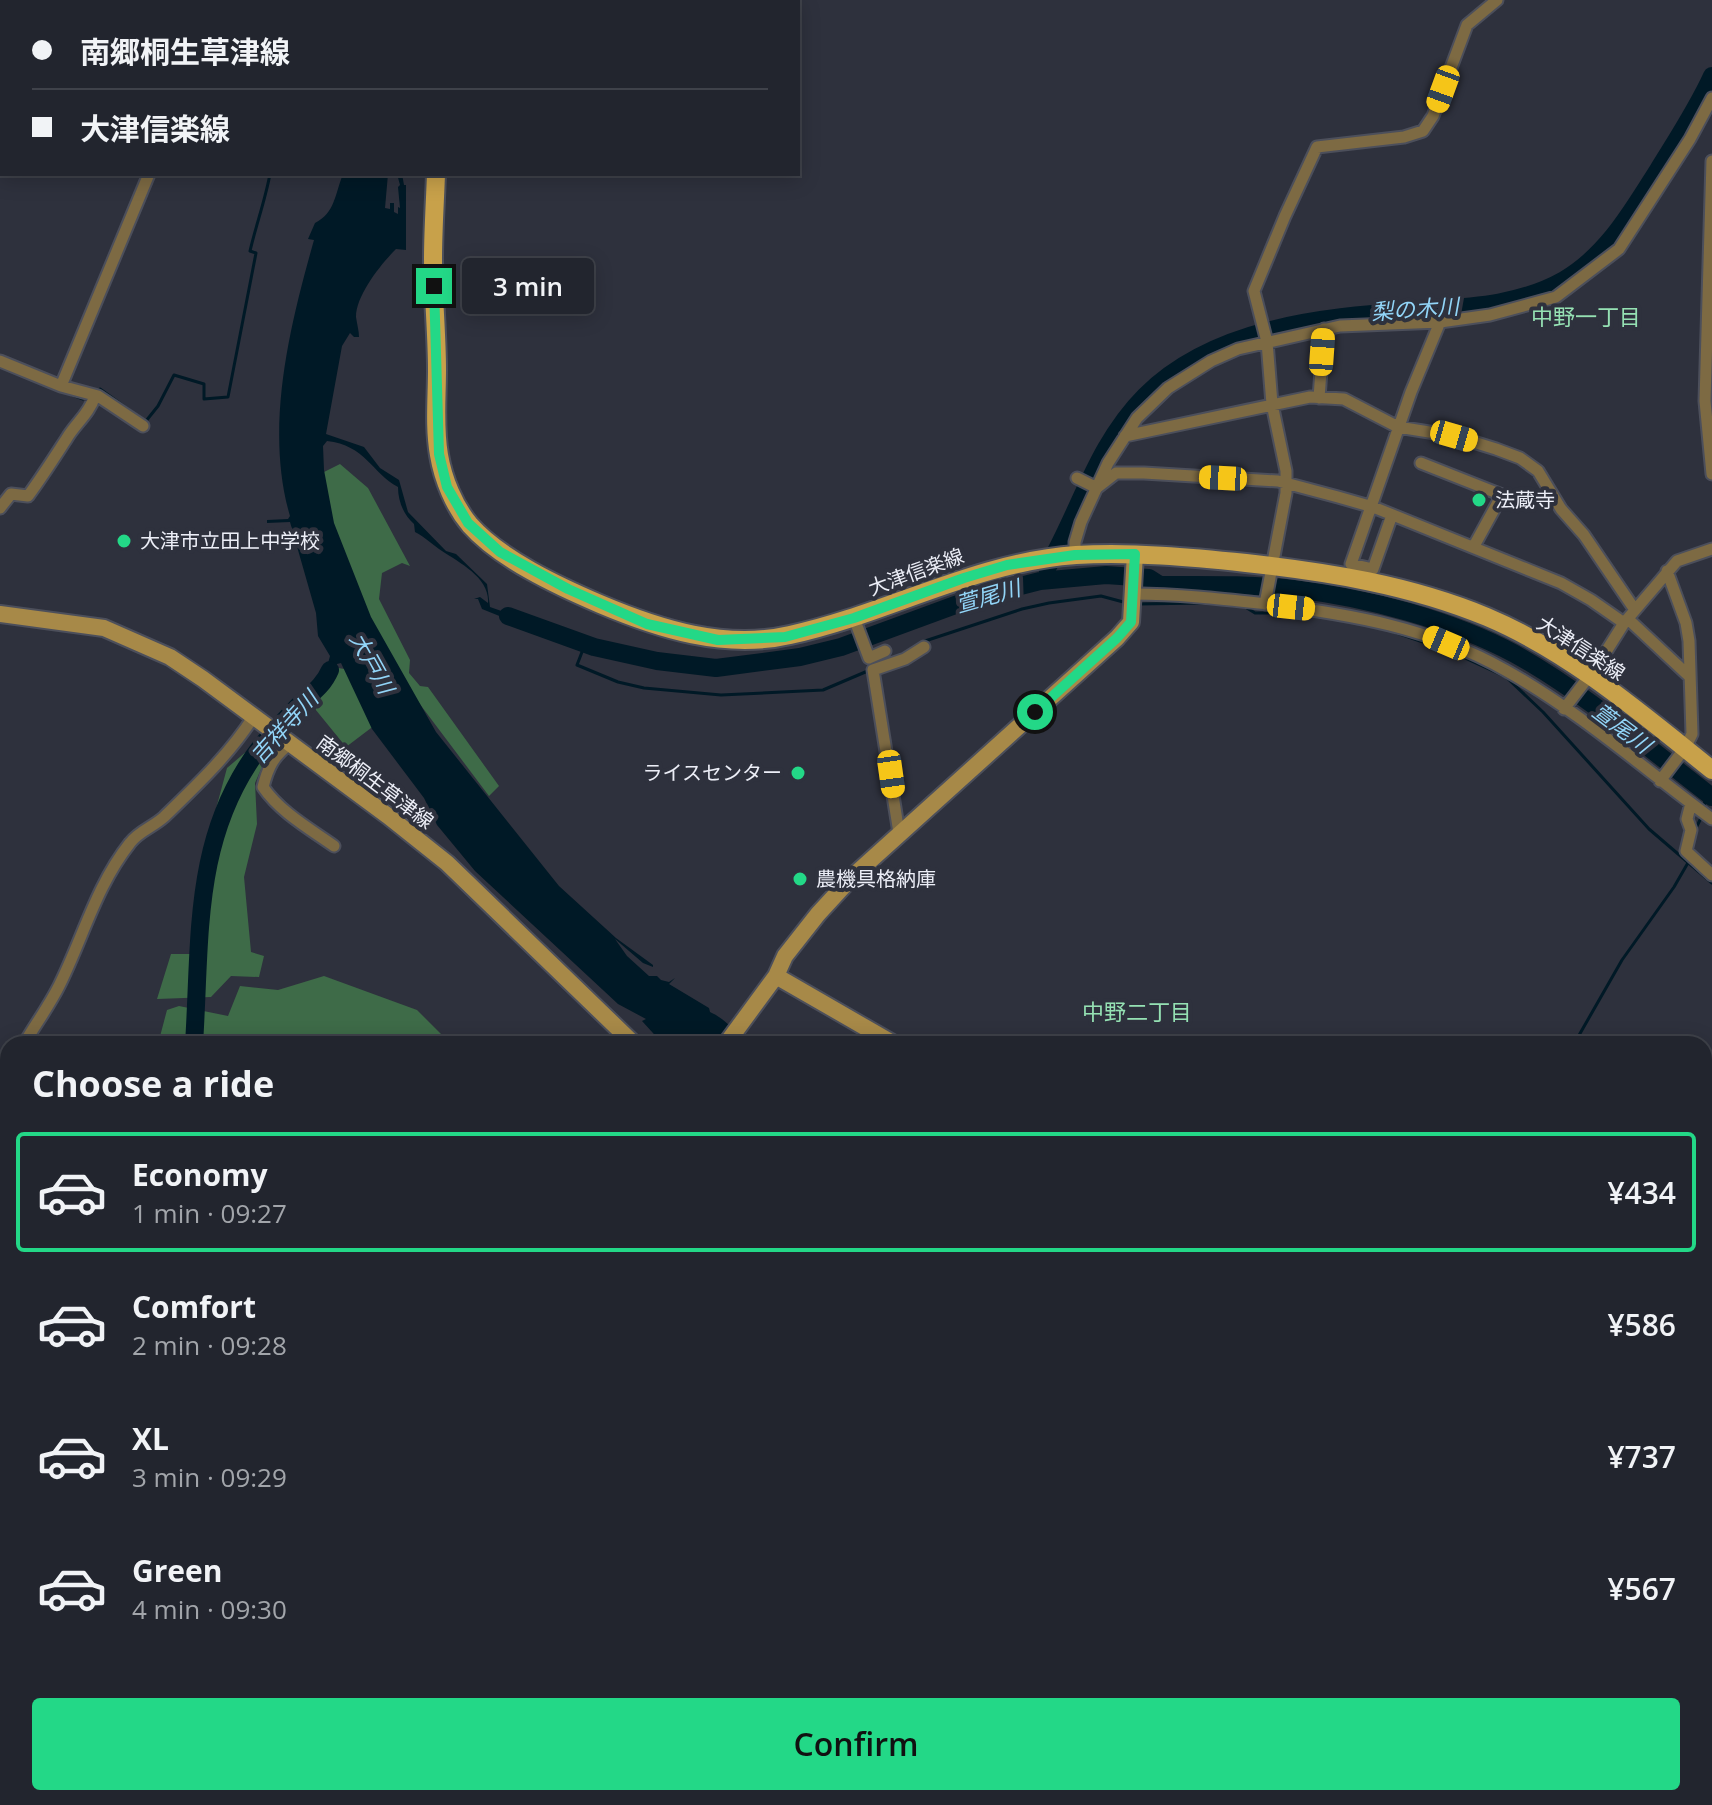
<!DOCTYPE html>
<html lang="en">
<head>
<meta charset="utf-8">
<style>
	body { margin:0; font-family:"Open Sans","Noto Sans JP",sans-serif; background:#2e313a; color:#f1f3f6; height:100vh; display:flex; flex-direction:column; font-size:30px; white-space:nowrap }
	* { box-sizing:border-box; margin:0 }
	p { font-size:26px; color:#a2a5aa }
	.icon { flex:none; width:44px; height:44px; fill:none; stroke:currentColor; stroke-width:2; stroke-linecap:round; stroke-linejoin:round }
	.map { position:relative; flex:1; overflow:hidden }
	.sheet { position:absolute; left:0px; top:1036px; width:1712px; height:770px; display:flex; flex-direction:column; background:#22252e; border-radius:24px 24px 0 0; box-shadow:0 4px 20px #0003,0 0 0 2px #3f424a }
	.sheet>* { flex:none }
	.top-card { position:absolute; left:0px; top:0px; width:800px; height:176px; box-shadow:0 4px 20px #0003,0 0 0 2px #3f424a; display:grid; align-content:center; height:176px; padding:0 32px; background:#22252e }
	.end { position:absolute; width:36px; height:36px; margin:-18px; border:10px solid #23d887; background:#111; box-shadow:0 0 0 4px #111 }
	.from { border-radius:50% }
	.bubble { position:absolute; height:56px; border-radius:8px; background:#22252e; box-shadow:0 4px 20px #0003,0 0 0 2px #3f424a; font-size:26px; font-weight:600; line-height:56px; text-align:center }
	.car { position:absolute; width:24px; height:48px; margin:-24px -12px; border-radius:10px; box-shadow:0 0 6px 2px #0007; background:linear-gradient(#f5c518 24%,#345 0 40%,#f5c518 0 76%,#345 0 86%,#f5c518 0) }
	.top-card b { display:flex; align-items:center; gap:28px; height:76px; font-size:30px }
	.top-card b+b { border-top:2px solid #3f424a }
	.top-card i { width:20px; height:20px; background:#f1f3f6 }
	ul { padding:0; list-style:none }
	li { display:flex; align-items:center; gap:24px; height:120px; margin:0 16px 12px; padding:0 16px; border:4px solid transparent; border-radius:8px }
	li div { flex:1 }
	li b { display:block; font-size:30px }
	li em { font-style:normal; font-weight:600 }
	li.current { border-color:#23d887 }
	li>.icon { width:72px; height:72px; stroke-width:1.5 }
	h2 { padding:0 32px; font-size:36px; line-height:96px }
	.action { display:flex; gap:16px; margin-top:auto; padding:16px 32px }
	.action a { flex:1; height:92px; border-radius:8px; background:#23d887; color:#111; font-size:32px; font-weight:600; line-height:92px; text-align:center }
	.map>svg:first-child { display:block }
	.forest { fill:#3e6b48 }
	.water { fill:#001926 }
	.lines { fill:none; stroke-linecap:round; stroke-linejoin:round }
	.stream { stroke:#001926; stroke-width:3 }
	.river { stroke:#001926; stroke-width:18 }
	.street-casing { stroke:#4c4f5b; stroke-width:15 }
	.secondary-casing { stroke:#4c4f5b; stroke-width:20 }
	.primary-casing { stroke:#4c4f5b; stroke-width:22 }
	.street { stroke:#7d6a43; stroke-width:11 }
	.secondary { stroke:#a78948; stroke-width:16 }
	.primary { stroke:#c8a14a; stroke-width:18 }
	.route { stroke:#23d887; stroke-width:10 }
	.poi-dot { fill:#23d887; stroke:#2e313d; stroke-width:3 }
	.labels { text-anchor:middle; stroke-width:8; stroke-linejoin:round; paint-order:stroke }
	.poi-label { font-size:20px; fill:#eceef7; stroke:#2e313d; text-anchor:start }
	.street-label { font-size:20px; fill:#eceef7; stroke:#2e313d }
	.water-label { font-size:22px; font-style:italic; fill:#92d5f8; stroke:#2e313d }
	.neighbourhood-label { font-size:22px; fill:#95e1b3; stroke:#2e313d }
</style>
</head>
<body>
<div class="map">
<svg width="1712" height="1805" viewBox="0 0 1712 1805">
	<rect width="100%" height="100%" fill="#2e313d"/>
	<path class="forest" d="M340 464 368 488 410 566 402 563 382 573 379 599 410 660 409 673 420 686 428 687 499 786 489 796 416 699 369 619 332 524 322 473Z
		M338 668 351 670 375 725 346 747 311 704 316 686Z
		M254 745 269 751 255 783 257 824 244 877 251 952 264 956 259 977 231 976 211 997 157 999 171 954H205L206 846 227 768Z
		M324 976 417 1010 451 1044H158L167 1010 179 1006 228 1016 240 986 278 990Z
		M8 1300V1725L0 1721V1308Z
		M178 1798H635L647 1805H184Z
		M693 1798H1266V1805H699Z
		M1307 1798H1380L1379 1805H1310Z"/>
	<path class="water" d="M343 174H388L385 208 390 209V203H394V212L398 214V207L400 208 398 187 400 185 397 174H402L404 185H406V250L396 249C381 264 356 295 356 317 357 324 359 331 359 337H354L350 333 342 346 326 434 364 447 380 468 399 480 408 512 446 551 456 554 487 584 490 607 536 623 522 625 482 609 478 599H474L480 597 488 603C490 578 460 563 442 551 433 545 425 537 415 532L414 524C404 515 398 502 398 487 372 473 365 445 327 441L323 446 324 470 334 523 371 617 436 732 559 886 616 938 653 965V967L643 963 615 939 627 956 649 976H657L661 980 669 982 675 978 669 984 709 1008 710 1012C730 1021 736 1036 752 1044H663L642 1021 646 1019 618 1004 475 871 437 825 424 798 372 729 341 663 337 664 325 684 316 692 324 678 330 656 318 636 316 613 290 522 267 523V520L288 519 290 516C264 428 290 325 314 240L308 239 315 223C335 213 335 194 343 174Z"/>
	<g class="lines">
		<path class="stream" d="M93 0 98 2
			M122 0 127 2
			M301 2V0
			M581 2V0
			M100 389 139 417
			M70 394 83 399
			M146 421 158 406 174 375 204 384V399L228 397 256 253 250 251C256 225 265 201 270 174
			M1138 604 1203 603
			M1242 605 1255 613H1293
			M1394 632 1452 652 1506 677 1543 712 1649 829 1712 883
			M922 642 1022 609 1049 603 1101 596 1127 603
			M582 643V652L577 665 618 682 644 688 721 695 823 690 870 670
			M1704 808 1706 792
			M1695 830 1702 816
			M1574 1044 1622 960 1674 887 1689 861
			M756 1805 757 1798"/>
		<path class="river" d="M1047 568C1080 511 1097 444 1145 396 1213 328 1321 317 1411 311 1464 307 1516 307 1564 280 1607 255 1632 211 1658 170 1677 139 1697 109 1712 76
			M508 616 594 647 657 661 716 668 800 657 841 647 977 597 1040 581 1106 575 1149 578 1160 585C1205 585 1250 584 1294 589 1365 597 1452 620 1515 654 1585 693 1648 748 1712 797
			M194 1044C201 937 192 836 261 746 271 734 283 721 294 710 307 696 322 689 330 670
			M0 1333 8 1323"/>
		<defs>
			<path id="street" d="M220 2 221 0
				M1712 161 1705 401 1712 474
				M0 361 61 386 98 396 143 426
				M61 386 149 174
				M1319 398 1324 329
				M1125 436 1310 397 1344 399 1398 427 1454 436 1496 449 1520 458 1538 471 1561 509 1584 535 1635 610
				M1421 463 1502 495 1474 546
				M1077 478 1097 488
				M1098 487 1116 473H1144L1278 481 1338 497 1373 507 1561 583 1591 600 1624 623
				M0 508 11 494 28 496C42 477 54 458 67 438 76 423 89 414 95 396
				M1392 515 1373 569 1351 564 1411 392 1440 322
				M1075 555V542L1081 522 1108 463 1137 418 1168 388 1211 361 1238 349 1340 326 1440 322 1490 315 1556 297 1619 249 1690 139 1712 98
				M1134 594C1179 594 1222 599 1267 604 1350 614 1431 628 1505 670 1579 711 1644 769 1712 819
				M1265 604 1286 493V471L1272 404 1267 342 1254 291 1285 216 1317 147 1404 137 1423 131 1433 116 1467 25 1497 0
				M854 618 869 658 885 651
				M1628 619 1689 676
				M1564 709 1597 666 1624 623 1677 561 1712 549
				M291 743C274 755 268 767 263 787 280 812 310 829 334 846
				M1660 781 1685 748 1692 734 1689 641 1686 623 1667 571
				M1691 803 1687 819 1691 830 1686 851 1712 875
				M899 833 873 670 905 659 924 647
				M24 1044C35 1025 49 1006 59 986 83 938 96 886 130 843 139 831 153 827 164 817 196 786 230 754 254 716
				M0 1086 8 1070
				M1704 1684 1712 1690"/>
			<path id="secondary" d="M0 614 104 628 170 657 203 679 388 816 447 863 634 1044
				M776 976 894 1044
				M726 1044 776 976 785 956 818 914 852 877 1117 638 1131 622 1135 554
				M1405 1798 1407 1805"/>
			<path id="primary" d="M445 2V0
				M436 174C435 202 433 231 433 259 433 296 437 333 437 370 437 398 434 427 439 455 443 479 454 506 470 525 500 559 558 586 600 604 659 629 725 650 790 635 887 614 975 562 1076 555 1133 552 1190 557 1246 563 1328 572 1410 585 1487 617 1570 652 1642 714 1712 770"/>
		</defs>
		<use href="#street" class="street-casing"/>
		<use href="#secondary" class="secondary-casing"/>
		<use href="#primary" class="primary-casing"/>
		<use href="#street" class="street"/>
		<use href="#secondary" class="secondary"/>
		<use href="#primary" class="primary"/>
	</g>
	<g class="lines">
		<path class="route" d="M434 286 439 454 447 487 468 523 500 552 568 589 647 624 718 640 785 637 854 618 964 578 1007 565 1075 555 1135 554 1131 622 1117 638 1035 712"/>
	</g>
	<g class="poi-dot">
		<circle cx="1479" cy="500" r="8"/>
		<circle cx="124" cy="541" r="8"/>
		<circle cx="798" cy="773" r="8"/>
		<circle cx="800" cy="879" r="8"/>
	</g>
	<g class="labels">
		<g class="poi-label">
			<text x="1495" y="507">法蔵寺</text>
			<text x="140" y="548">大津市立田上中学校</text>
			<text x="782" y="780" text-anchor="end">ライスセンター</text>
			<text x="816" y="886">農機具格納庫</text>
		</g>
		<g class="street-label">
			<text transform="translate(916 572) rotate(-20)" y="7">大津信楽線</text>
			<text transform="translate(1581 648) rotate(33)" y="7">大津信楽線</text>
			<text transform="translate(375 782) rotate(37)" y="7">南郷桐生草津線</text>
		</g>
		<g class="water-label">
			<text transform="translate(1415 309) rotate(-4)" y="8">梨の木川</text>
			<text transform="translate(988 596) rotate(-16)" y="8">萱尾川</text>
			<text transform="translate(372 663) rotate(61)" y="8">大戸川</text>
			<text transform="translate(284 727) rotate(-48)" y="8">吉祥寺川</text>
			<text transform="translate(1622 728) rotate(37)" y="8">萱尾川</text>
		</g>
		<g class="neighbourhood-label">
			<text x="1586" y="325">中野一丁目</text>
			<text x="1137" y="1020">中野二丁目</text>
		</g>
	</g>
</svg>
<i class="end from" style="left:1035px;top:712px"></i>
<i class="end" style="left:434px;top:286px"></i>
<div class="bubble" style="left:462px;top:258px;width:132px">3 min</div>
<i class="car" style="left:1443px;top:89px;rotate:200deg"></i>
<i class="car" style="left:1322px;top:352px;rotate:4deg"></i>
<i class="car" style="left:1454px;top:436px;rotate:106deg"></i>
<i class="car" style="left:1223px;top:478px;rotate:273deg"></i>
<i class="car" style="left:1291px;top:607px;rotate:96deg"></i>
<i class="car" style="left:1446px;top:643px;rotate:293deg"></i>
<i class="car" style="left:891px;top:774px;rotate:172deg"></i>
<div class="top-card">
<b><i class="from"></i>南郷桐生草津線</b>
<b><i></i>大津信楽線</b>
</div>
<section class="sheet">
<h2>Choose a ride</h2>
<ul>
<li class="current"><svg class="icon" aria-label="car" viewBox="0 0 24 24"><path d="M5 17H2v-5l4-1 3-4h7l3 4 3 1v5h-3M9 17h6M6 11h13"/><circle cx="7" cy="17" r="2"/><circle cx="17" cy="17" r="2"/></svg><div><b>Economy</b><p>1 min · 09:27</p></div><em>¥434</em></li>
<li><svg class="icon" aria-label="car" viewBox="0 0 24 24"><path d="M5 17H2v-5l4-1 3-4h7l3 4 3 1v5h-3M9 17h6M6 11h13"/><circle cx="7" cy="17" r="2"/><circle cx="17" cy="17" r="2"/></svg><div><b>Comfort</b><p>2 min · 09:28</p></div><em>¥586</em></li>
<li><svg class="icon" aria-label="car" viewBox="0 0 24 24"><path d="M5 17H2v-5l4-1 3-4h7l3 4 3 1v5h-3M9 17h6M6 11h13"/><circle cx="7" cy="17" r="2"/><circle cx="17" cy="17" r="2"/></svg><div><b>XL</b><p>3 min · 09:29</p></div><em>¥737</em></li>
<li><svg class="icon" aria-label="car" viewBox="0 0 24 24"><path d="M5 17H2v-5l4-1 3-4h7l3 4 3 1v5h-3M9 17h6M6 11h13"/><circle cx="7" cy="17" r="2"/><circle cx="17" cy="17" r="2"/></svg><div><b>Green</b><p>4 min · 09:30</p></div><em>¥567</em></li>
</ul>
<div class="action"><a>Confirm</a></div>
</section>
</div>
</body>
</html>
